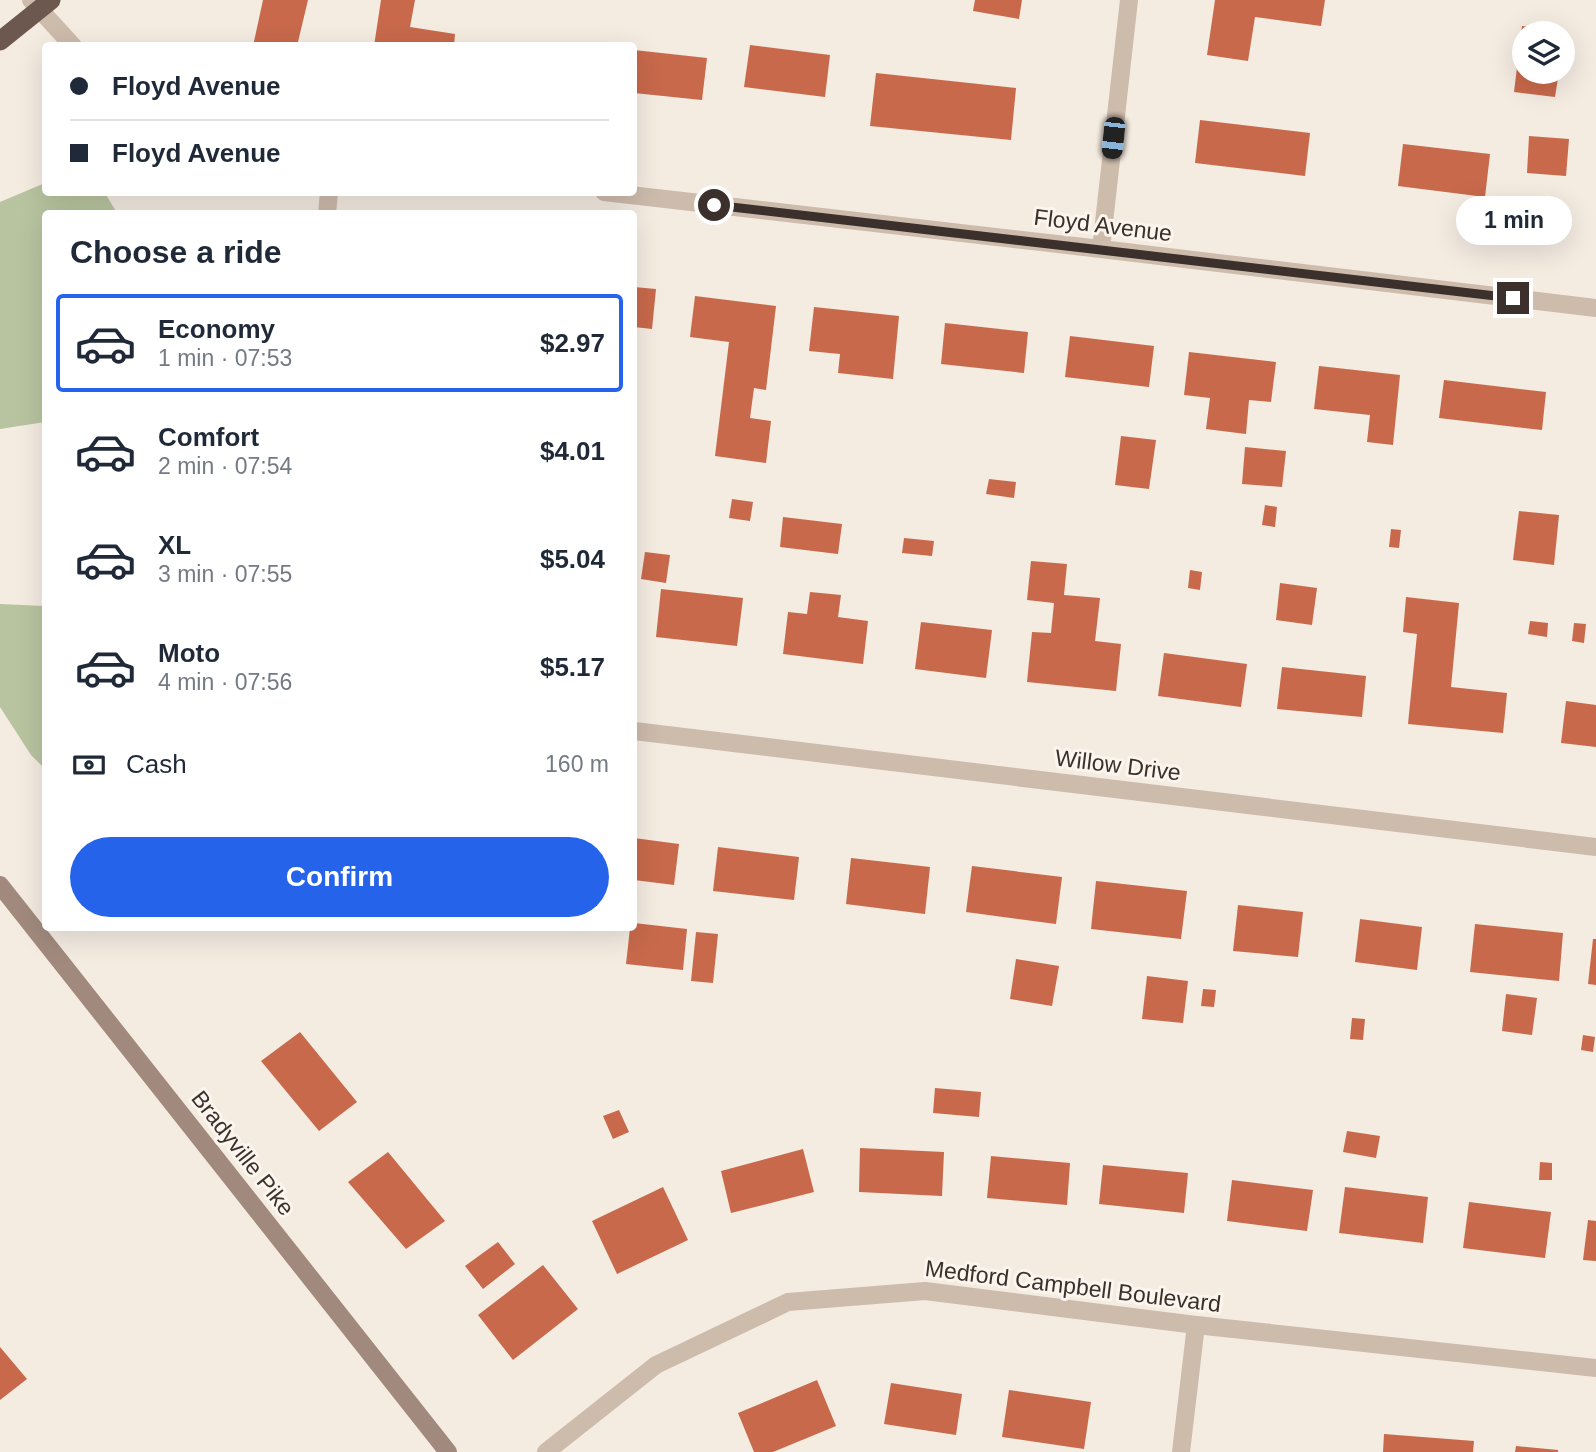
<!DOCTYPE html>
<html lang="en">
<head>
<meta charset="utf-8">
<style>
	body { margin:0; font-family:Arial,sans-serif; background:#f2f2f3; color:#1f2937; height:100vh; display:flex; flex-direction:column; font-size:26px; white-space:nowrap }
	* { box-sizing:border-box; margin:0 }
	p { font-size:23px; color:#747a83 }
	.icon { flex:none; width:38px; height:38px; fill:none; stroke:currentColor; stroke-width:2; stroke-linecap:round; stroke-linejoin:round }
	.map { position:relative; flex:1; overflow:hidden }
	.panel { position:absolute; left:42px; top:210px; width:595px; height:721px; display:flex; flex-direction:column; background:#fff; border-radius:7px; box-shadow:0 7px 28px #0002 }
	.panel>* { flex:none }
	.hud { position:absolute; left:42px; top:42px; width:595px; height:154px; border-radius:7px; box-shadow:0 7px 28px #0002; display:grid; align-content:center; height:154px; padding:0 28px; background:#fff }
	.buttons { position:absolute; left:1512px; top:21px; display:grid; gap:14px }
	.buttons a { display:grid; place-items:center; width:63px; height:63px; border-radius:50%; background:#fff; box-shadow:0 7px 28px #0002; font-size:35px }
	.end { position:absolute; width:32px; height:32px; margin:-16px; border:9px solid #3b302b; background:#fff; box-shadow:0 0 0 4px #fff }
	.from { border-radius:50% }
	.bubble { position:absolute; height:49px; border-radius:24px; background:#fff; box-shadow:0 7px 28px #0002; font-size:23px; font-weight:700; line-height:49px; text-align:center }
	.car { position:absolute; width:21px; height:42px; margin:-21px -10px; border-radius:9px; box-shadow:0 0 5px 2px #0007; background:linear-gradient(#222 24%,#8ab4d8 0 40%,#222 0 76%,#8ab4d8 0 86%,#222 0) }
	.hud b { display:flex; align-items:center; gap:24px; height:66px; font-size:26px }
	.hud b+b { border-top:2px solid #e0e1e3 }
	.hud i { width:18px; height:18px; background:#1f2937 }
	ul { padding:0; list-style:none }
	li { display:flex; align-items:center; gap:21px; height:98px; margin:0 14px 10px; padding:0 14px; border:4px solid transparent; border-radius:7px }
	li div { flex:1 }
	li b { display:block; font-size:26px }
	li em { font-style:normal; font-weight:700 }
	li.selected { border-color:#2563eb }
	li>.icon { width:63px; height:63px; stroke-width:1.5 }
	h2 { padding:0 28px; font-size:32px; line-height:84px }
	.pay { display:flex; align-items:center; gap:18px; height:77px; padding:0 28px; font-size:26px }
	.pay p { margin-inline-start:auto }
	.action { display:flex; gap:14px; margin-top:auto; padding:14px 28px }
	.action a { flex:1; height:80px; border-radius:42px; background:#2563eb; color:#fff; font-size:28px; font-weight:700; line-height:80px; text-align:center }
	.map>svg:first-child { display:block }
	.green { fill:#b8c4a0 }
	.building { fill:#c8694b }
	.lines { fill:none; stroke-linecap:round; stroke-linejoin:round }
	.minor { stroke:#cdbbac; stroke-width:18 }
	.secondary { stroke:#a18a7d; stroke-width:18 }
	.trunk { stroke:#6c584f; stroke-width:19 }
	.route { stroke:#3b302b; stroke-width:9 }
	.labels { text-anchor:middle; stroke-width:6; stroke-linejoin:round; paint-order:stroke }
	.street-label { font-size:23px; fill:#3b302b; stroke:#fbf5ee }
</style>
</head>
<body>
<div class="map">
<svg width="1596" height="1452" viewBox="0 0 1596 1452">
	<rect width="100%" height="100%" fill="#f4ebe1"/>
	<path class="green" d="M45 183 46 192 105 193 117 213 46 214 45 422 0 429V202Z
		M0 604 45 606V769L31 755 0 707Z"/>
	<path class="building" d="M263 0H308L297 46H253Z
		M381 0H415L410 27 455 34 454 46H374Z
		M975 0H1022L1019 19 973 11Z
		M1215 0H1325L1321 26 1255 17 1248 61 1207 55Z
		M1522 26 1566 32V33H1524V72H1559L1555 97 1514 92Z
		M750 45 830 55 825 97 744 87Z
		M634 50 707 58 702 100 634 93Z
		M876 73 1016 88 1011 140 870 126Z
		M1200 120 1310 133 1305 176 1195 163Z
		M1529 136 1569 139 1566 176 1527 173Z
		M1403 144 1490 154 1485 197 1398 186Z
		M634 287 656 289 652 329 634 327Z
		M695 296 776 306 766 390 754 388 750 418 771 421 766 463 715 456 729 342 690 337Z
		M814 307 899 316 893 379 838 373 840 354 809 351Z
		M945 323 1028 332 1024 373 941 364Z
		M1070 336 1154 346 1149 387 1065 377Z
		M1189 352 1276 362 1271 402 1249 400 1246 434 1206 429 1210 398 1184 395Z
		M1319 366 1400 375 1393 445 1367 442 1370 415 1314 409Z
		M1444 380 1546 392 1542 430 1439 418Z
		M1121 436 1156 440 1149 489 1115 485Z
		M1245 447 1286 451 1282 487 1242 484Z
		M989 479 1016 482 1014 498 986 494Z
		M732 499 753 502 750 521 729 518Z
		M1265 505 1277 507 1275 527 1262 525Z
		M1519 511 1559 515 1554 565 1513 560Z
		M783 517 842 524 838 554 780 547Z
		M1391 529 1401 530 1399 548 1389 547Z
		M904 538 934 541 932 556 902 553Z
		M645 552 670 555 666 583 641 579Z
		M1031 561 1067 564 1064 595 1100 598 1095 641 1121 644 1116 691 1027 682 1032 632 1051 633 1054 603 1027 600Z
		M1190 570 1202 572 1200 590 1188 588Z
		M1280 583 1317 588 1312 625 1276 620Z
		M661 589 743 598 737 646 656 637Z
		M810 592 841 595 838 617 868 621 863 664 783 654 788 612 807 614Z
		M1406 597 1459 603 1451 687 1507 693 1503 733 1408 724 1417 634 1403 632Z
		M1530 621 1548 623 1547 637 1528 634Z
		M921 622 992 630 986 678 915 669Z
		M1574 623 1586 624 1584 643 1572 641Z
		M1164 653 1247 664 1241 707 1158 696Z
		M1282 667 1366 676 1362 717 1277 709Z
		M1566 701 1596 705V747L1561 743Z
		M634 838 679 844 674 885 634 880Z
		M718 847 799 857 794 900 713 891Z
		M851 858 930 867 925 914 846 904Z
		M972 866 1062 877 1056 924 966 912Z
		M1096 881 1187 891 1181 939 1091 929Z
		M1238 905 1303 912 1298 957 1233 951Z
		M1360 919 1422 927 1417 970 1355 962Z
		M634 923 687 929 683 970 626 964 630 928H634Z
		M1475 924 1563 933 1559 981 1470 972Z
		M696 932 718 934 713 983 691 981Z
		M1593 939H1596V985L1588 984Z
		M1016 959 1059 966 1052 1006 1010 999Z
		M1147 976 1188 981 1183 1023 1142 1019Z
		M1203 989 1216 990 1214 1007 1201 1006Z
		M1506 994 1537 998 1532 1035 1502 1031Z
		M1352 1018 1365 1019 1363 1040 1350 1039Z
		M300 1032 357 1102 319 1131 261 1061Z
		M1583 1035 1595 1037 1593 1052 1581 1050Z
		M935 1088 981 1092 979 1117 933 1113Z
		M619 1110 629 1132 613 1139 603 1116Z
		M1347 1131 1380 1136 1376 1158 1343 1152Z
		M860 1148 944 1152 942 1196 859 1192Z
		M803 1149 814 1192 731 1213 721 1171Z
		M388 1152 445 1221 406 1249 348 1182Z
		M991 1156 1070 1163 1067 1205 987 1198Z
		M1540 1162 1552 1163V1180H1539Z
		M1103 1165 1188 1173 1184 1213 1099 1204Z
		M1232 1180 1313 1190 1307 1231 1227 1221Z
		M663 1187 688 1240 617 1274 592 1221Z
		M1345 1187 1428 1197 1423 1243 1339 1233Z
		M1469 1202 1551 1212 1545 1258 1463 1248Z
		M1588 1220 1596 1221V1261L1583 1260Z
		M498 1242 515 1264 483 1289 465 1266Z
		M543 1265 578 1309 513 1360 478 1315Z
		M0 1347 27 1379 0 1400Z
		M817 1380 836 1426 773 1452H754L738 1413Z
		M891 1383 962 1394 956 1435 884 1424Z
		M1009 1390 1091 1402 1084 1449 1002 1437Z
		M1384 1434 1474 1441 1473 1452H1383Z
		M1516 1446 1558 1450V1452H1515Z"/>
	<g class="lines">
		<path class="minor" d="M31 0 73 46
			M604 192 1101 249 1596 308
			M327 214 329 192
			M1101 249 1129 0
			M634 731 1596 847
			M546 1452 656 1365 788 1302 925 1291 1196 1325 1596 1368
			M1181 1452 1196 1325"/>
		<path class="secondary" d="M0 885 448 1452"/>
		<path class="trunk" d="M0 41 51 0"/>
	</g>
	<g class="lines">
		<path class="route" d="M714 205 1513 298"/>
	</g>
	<g class="labels">
		<g class="street-label">
			<text transform="translate(1103 225) rotate(7)" y="8">Floyd Avenue</text>
			<text transform="translate(1118 765) rotate(7)" y="8">Willow Drive</text>
			<text transform="translate(243 1153) rotate(52)" y="8">Bradyville Pike</text>
			<text transform="translate(1073 1286) rotate(7)" y="8">Medford Campbell Boulevard</text>
		</g>
	</g>
</svg>
<div class="buttons">
<a><svg class="icon" aria-label="layers" viewBox="0 0 24 24"><path d="M12 4l9 5-9 5-9-5zM3 14l9 5 9-5"/></svg></a>
</div>
<i class="end from" style="left:714px;top:205px"></i>
<i class="end" style="left:1513px;top:298px"></i>
<div class="bubble" style="left:1456px;top:196px;width:116px">1 min</div>
<i class="car" style="left:1113px;top:138px;rotate:186deg"></i>
<div class="hud">
<b><i class="from"></i>Floyd Avenue</b>
<b><i></i>Floyd Avenue</b>
</div>
<section class="panel">
<h2>Choose a ride</h2>
<ul>
<li class="selected"><svg class="icon" aria-label="car" viewBox="0 0 24 24"><path d="M5 17H2v-5l4-1 3-4h7l3 4 3 1v5h-3M9 17h6M6 11h13"/><circle cx="7" cy="17" r="2"/><circle cx="17" cy="17" r="2"/></svg><div><b>Economy</b><p>1 min · 07:53</p></div><em>$2.97</em></li>
<li><svg class="icon" aria-label="car" viewBox="0 0 24 24"><path d="M5 17H2v-5l4-1 3-4h7l3 4 3 1v5h-3M9 17h6M6 11h13"/><circle cx="7" cy="17" r="2"/><circle cx="17" cy="17" r="2"/></svg><div><b>Comfort</b><p>2 min · 07:54</p></div><em>$4.01</em></li>
<li><svg class="icon" aria-label="car" viewBox="0 0 24 24"><path d="M5 17H2v-5l4-1 3-4h7l3 4 3 1v5h-3M9 17h6M6 11h13"/><circle cx="7" cy="17" r="2"/><circle cx="17" cy="17" r="2"/></svg><div><b>XL</b><p>3 min · 07:55</p></div><em>$5.04</em></li>
<li><svg class="icon" aria-label="car" viewBox="0 0 24 24"><path d="M5 17H2v-5l4-1 3-4h7l3 4 3 1v5h-3M9 17h6M6 11h13"/><circle cx="7" cy="17" r="2"/><circle cx="17" cy="17" r="2"/></svg><div><b>Moto</b><p>4 min · 07:56</p></div><em>$5.17</em></li>
</ul>
<div class="pay"><svg class="icon" aria-label="cash" viewBox="0 0 24 24"><path d="M3 7h18v10H3z"/><circle cx="12" cy="12" r="2"/></svg>Cash<p>160 m</p></div>
<div class="action"><a>Confirm</a></div>
</section>
</div>
</body>
</html>
